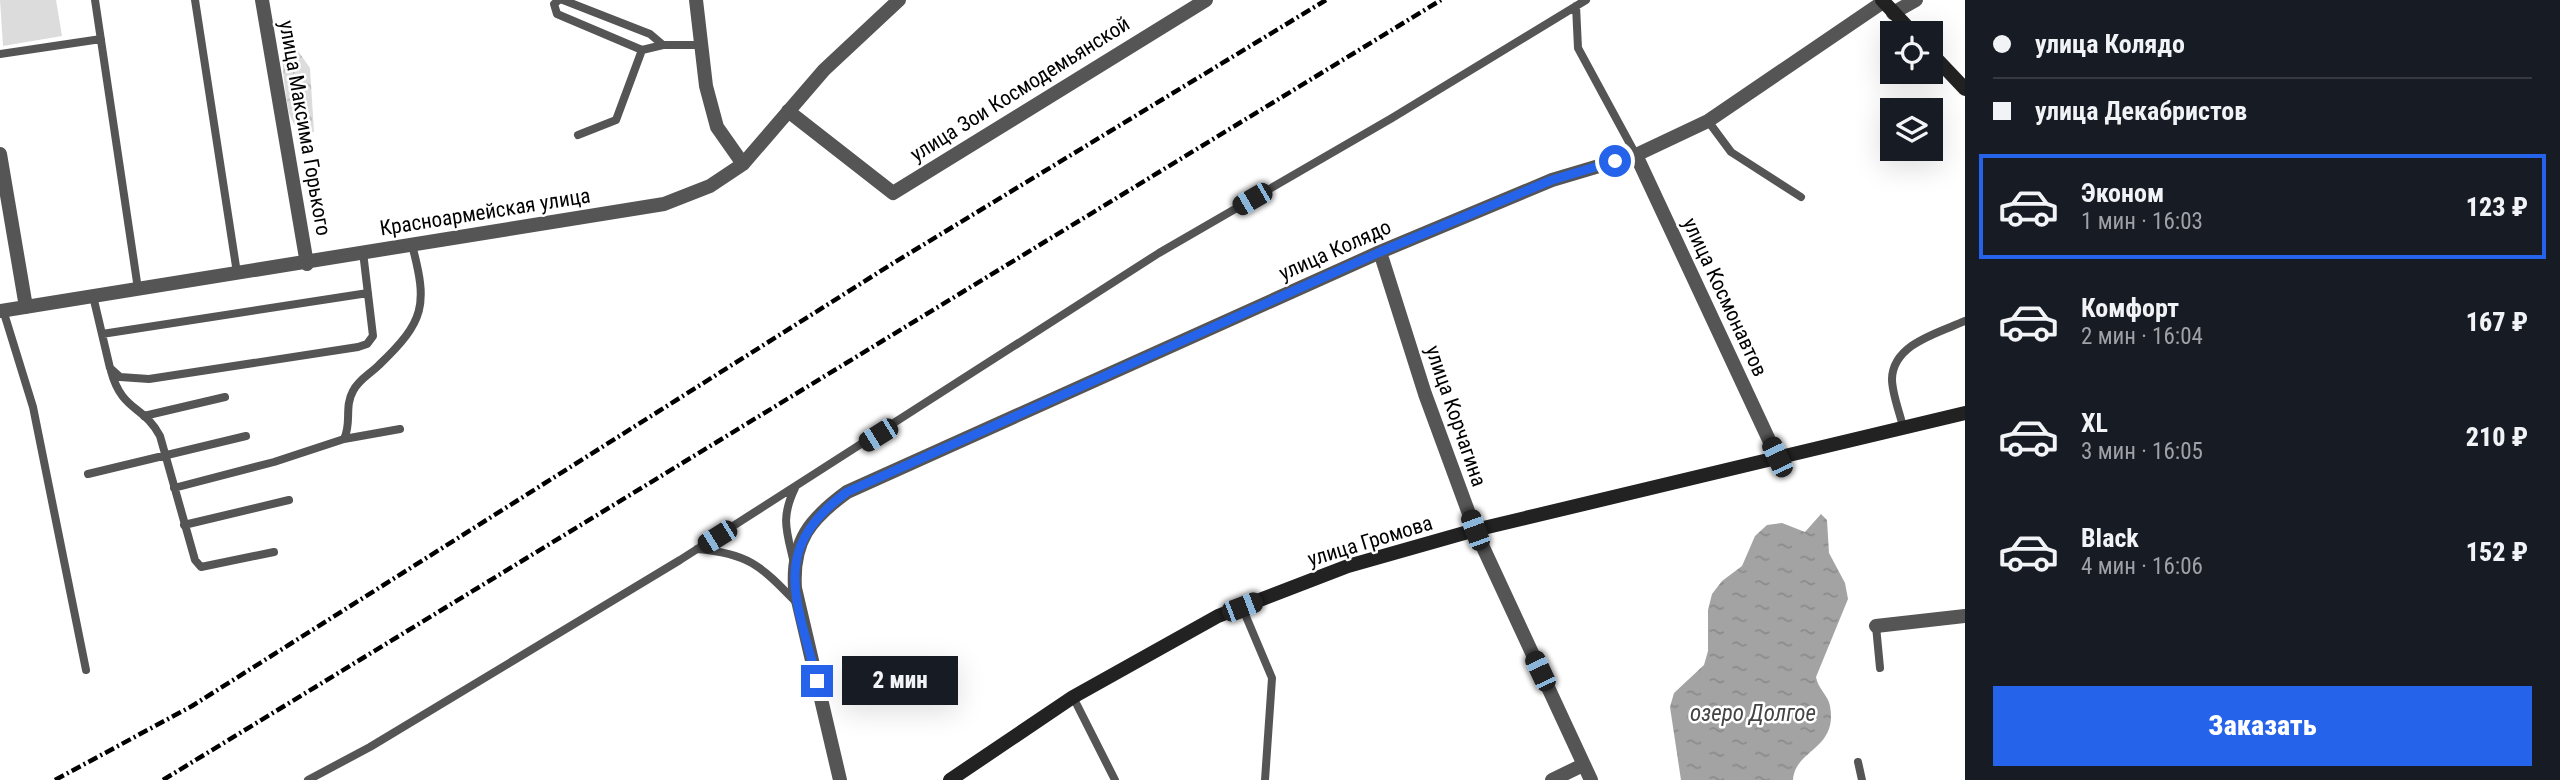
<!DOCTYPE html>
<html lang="ru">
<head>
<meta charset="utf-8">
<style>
	body { margin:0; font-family:"Roboto Condensed",sans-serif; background:#20242c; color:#f1f3f6; height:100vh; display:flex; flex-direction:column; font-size:26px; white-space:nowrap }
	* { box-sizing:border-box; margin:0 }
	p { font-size:23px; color:#9ea1a6 }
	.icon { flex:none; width:38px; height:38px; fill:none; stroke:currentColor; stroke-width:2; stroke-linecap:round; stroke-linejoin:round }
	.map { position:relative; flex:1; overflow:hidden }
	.sheet { display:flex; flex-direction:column; background:#171b24; width:595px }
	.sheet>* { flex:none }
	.banner { display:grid; align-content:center; height:154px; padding:0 28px; background:#171b24 }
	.fabs { position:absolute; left:1880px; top:21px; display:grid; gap:14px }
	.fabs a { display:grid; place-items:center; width:63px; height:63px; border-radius:0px; background:#171b24; box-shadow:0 7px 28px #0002; font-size:35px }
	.end { position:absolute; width:32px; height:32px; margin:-16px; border:9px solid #2563eb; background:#fff; box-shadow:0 0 0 4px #fff }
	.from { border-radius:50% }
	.bubble { position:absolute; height:49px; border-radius:0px; background:#171b24; box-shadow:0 7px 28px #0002; font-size:23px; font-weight:800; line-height:49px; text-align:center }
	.car { position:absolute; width:21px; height:42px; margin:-21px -10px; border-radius:9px; box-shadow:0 0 5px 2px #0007; background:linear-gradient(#222 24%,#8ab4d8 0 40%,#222 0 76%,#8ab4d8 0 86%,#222 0) }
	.banner b { display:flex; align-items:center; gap:24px; height:66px; font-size:26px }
	.banner b+b { border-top:2px solid #363941 }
	.banner i { width:18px; height:18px; background:#f1f3f6 }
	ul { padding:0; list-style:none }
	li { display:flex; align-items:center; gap:21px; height:105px; margin:0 14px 10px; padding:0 14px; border:4px solid transparent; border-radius:0px }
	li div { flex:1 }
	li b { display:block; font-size:26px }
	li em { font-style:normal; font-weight:800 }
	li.active { border-color:#2563eb }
	li>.icon { width:63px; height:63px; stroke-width:1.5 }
	.action { display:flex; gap:14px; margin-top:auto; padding:14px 28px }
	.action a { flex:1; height:80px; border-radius:0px; background:#2563eb; color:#fff; font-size:28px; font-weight:800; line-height:80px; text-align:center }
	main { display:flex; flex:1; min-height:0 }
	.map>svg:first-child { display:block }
	.forest { fill:url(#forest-crowns) }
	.pitch { fill:#dcdcdc }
	.water { fill:url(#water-ripples) }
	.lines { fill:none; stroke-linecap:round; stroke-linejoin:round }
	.lane { stroke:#555; stroke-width:8 }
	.street { stroke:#555; stroke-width:14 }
	.secondary { stroke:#222; stroke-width:14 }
	.rail { stroke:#000; stroke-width:4.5; stroke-dasharray:10 3.5 2 3.5; stroke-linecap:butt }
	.route { stroke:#2563eb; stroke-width:9 }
	.labels { text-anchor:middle; stroke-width:5; stroke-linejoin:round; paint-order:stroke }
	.street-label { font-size:21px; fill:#000; stroke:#fff }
	.water-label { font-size:23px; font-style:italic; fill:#444; stroke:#fff }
</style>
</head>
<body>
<main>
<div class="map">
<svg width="1965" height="780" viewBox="0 0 1965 780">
	<defs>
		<pattern id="forest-crowns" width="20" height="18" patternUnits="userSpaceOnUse" patternTransform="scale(1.75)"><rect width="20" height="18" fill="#dcdcdc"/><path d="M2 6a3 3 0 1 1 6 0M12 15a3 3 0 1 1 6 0" fill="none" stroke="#bbb"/></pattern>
		<pattern id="water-ripples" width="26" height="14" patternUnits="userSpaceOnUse" patternTransform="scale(1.75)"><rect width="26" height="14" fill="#a3a3a3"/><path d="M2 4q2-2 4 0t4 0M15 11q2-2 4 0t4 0" fill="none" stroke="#8b8b8b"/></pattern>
	</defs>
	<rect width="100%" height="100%" fill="#fff"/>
	<path class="forest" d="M285 41H291L310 68 314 132 300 133C296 127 291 120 289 113 286 98 279 52 285 41Z"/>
	<path class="pitch" d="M0 0H56L62 36 3 46Z"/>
	<path class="water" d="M1821 514 1827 520 1829 553 1845 583 1848 599 1816 677C1818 689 1828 695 1830 706 1838 750 1795 749 1793 780H1681L1670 707 1674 693 1704 665 1708 651V610L1712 594 1722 581 1742 566 1755 536 1767 525 1782 523 1805 532Z"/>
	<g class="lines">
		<path class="lane" d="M95 0 138 289
			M195 0 237 273
			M559 0 554 4 557 14 642 50 616 120 578 135
			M563 0 650 34 663 45H702
			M1576 6 1578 48 1636 155
			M642 50 663 45
			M0 54 101 39
			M1708 121 1731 152 1801 197
			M93 296 110 368 120 377 149 379 358 347 367 344 373 336 363 252
			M3 310 33 407 86 670
			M102 334 368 293
			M111 371C122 412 144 405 160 436L195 560 201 567 274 552
			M144 416 225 397
			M1903 427C1900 413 1892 394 1892 379 1893 344 1938 333 1965 321
			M344 439 400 429
			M88 474 246 436
			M174 488 274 462 344 439C352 423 344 407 353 391 359 379 369 375 379 365 425 321 428 305 412 245
			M184 525 289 500
			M697 549C748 553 761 566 795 601
			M793 559C786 529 781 517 795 488
			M1242 607 1272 678 1265 780
			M1876 626 1880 668
			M1073 697 1115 780
			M1858 762 1862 780
			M308 780 370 747 680 560 1159 253 1392 118 1586 0"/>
		<path class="street" d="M262 0 307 264
			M696 0 706 86 717 127 743 164
			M1893 13 1916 0
			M788 111 893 193 1206 0
			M0 154 26 307
			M1636 155 1777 457
			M1380 252 1425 394 1475 530 1591 780
			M0 311 664 204 710 186 743 164 824 70 899 0
			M1876 626 1965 616
			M840 780 795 588C792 541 810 519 847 492L1380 252 1552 180 1636 155 1708 121 1883 2
			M1552 780 1583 765"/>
		<path class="secondary" d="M1882 0 1913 33
			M1930 52 1965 89
			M950 780 1073 697 1218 616 1348 566 1475 530 1965 413"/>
		<path class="rail" d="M55 780 192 706 895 262 1326 0
			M163 780 1441 0"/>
	</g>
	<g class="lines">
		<path class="route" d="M817 681C797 599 768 550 847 492L1380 252 1552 180 1615 161"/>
	</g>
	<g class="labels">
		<g class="street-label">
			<text transform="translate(1020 89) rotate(-32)" y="7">улица Зои Космодемьянской</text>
			<text transform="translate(305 128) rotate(80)" y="7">улица Максима Горького</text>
			<text transform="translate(485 212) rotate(-9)" y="7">Красноармейская улица</text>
			<text transform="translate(1335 250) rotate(-24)" y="7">улица Колядо</text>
			<text transform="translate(1725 297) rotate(65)" y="7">улица Космонавтов</text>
			<text transform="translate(1456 416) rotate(71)" y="7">улица Корчагина</text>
			<text transform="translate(1370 541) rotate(-17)" y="7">улица Громова</text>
		</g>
		<g class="water-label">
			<text x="1753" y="721">озеро Долгое</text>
		</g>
	</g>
</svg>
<div class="fabs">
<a><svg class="icon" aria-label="locate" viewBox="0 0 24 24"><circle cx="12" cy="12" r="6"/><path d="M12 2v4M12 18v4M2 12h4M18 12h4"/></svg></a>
<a><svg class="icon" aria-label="layers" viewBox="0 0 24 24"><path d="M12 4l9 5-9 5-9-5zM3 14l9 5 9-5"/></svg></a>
</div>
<i class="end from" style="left:1615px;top:161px"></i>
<i class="end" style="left:817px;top:681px"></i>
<div class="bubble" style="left:842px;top:656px;width:116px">2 мин</div>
<i class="car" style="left:1252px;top:199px;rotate:240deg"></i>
<i class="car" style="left:878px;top:435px;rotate:238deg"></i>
<i class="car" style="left:1777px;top:457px;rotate:335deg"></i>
<i class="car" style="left:1475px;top:530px;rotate:340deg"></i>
<i class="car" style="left:717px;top:537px;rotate:238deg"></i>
<i class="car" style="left:1242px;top:607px;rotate:69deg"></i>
<i class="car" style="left:1540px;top:671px;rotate:335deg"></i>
</div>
<section class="sheet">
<div class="banner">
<b><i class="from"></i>улица Колядо</b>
<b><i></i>улица Декабристов</b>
</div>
<ul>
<li class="active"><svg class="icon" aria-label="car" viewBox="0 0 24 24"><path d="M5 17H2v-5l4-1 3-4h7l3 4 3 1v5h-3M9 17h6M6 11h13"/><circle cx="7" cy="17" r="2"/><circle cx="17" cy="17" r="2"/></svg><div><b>Эконом</b><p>1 мин · 16:03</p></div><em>123 ₽</em></li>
<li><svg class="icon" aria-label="car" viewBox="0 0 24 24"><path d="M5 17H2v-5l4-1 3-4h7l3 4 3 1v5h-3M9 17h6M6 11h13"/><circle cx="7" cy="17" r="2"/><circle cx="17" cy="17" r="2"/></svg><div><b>Комфорт</b><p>2 мин · 16:04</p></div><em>167 ₽</em></li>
<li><svg class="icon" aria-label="car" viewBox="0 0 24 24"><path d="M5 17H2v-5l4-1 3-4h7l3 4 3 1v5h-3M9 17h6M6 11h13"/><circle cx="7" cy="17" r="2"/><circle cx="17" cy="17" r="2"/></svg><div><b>XL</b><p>3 мин · 16:05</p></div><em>210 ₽</em></li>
<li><svg class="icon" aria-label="car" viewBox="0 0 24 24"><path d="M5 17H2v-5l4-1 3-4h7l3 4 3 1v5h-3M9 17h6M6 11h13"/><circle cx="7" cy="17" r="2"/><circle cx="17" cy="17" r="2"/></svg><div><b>Black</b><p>4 мин · 16:06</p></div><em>152 ₽</em></li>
</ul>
<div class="action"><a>Заказать</a></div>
</section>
</main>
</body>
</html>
